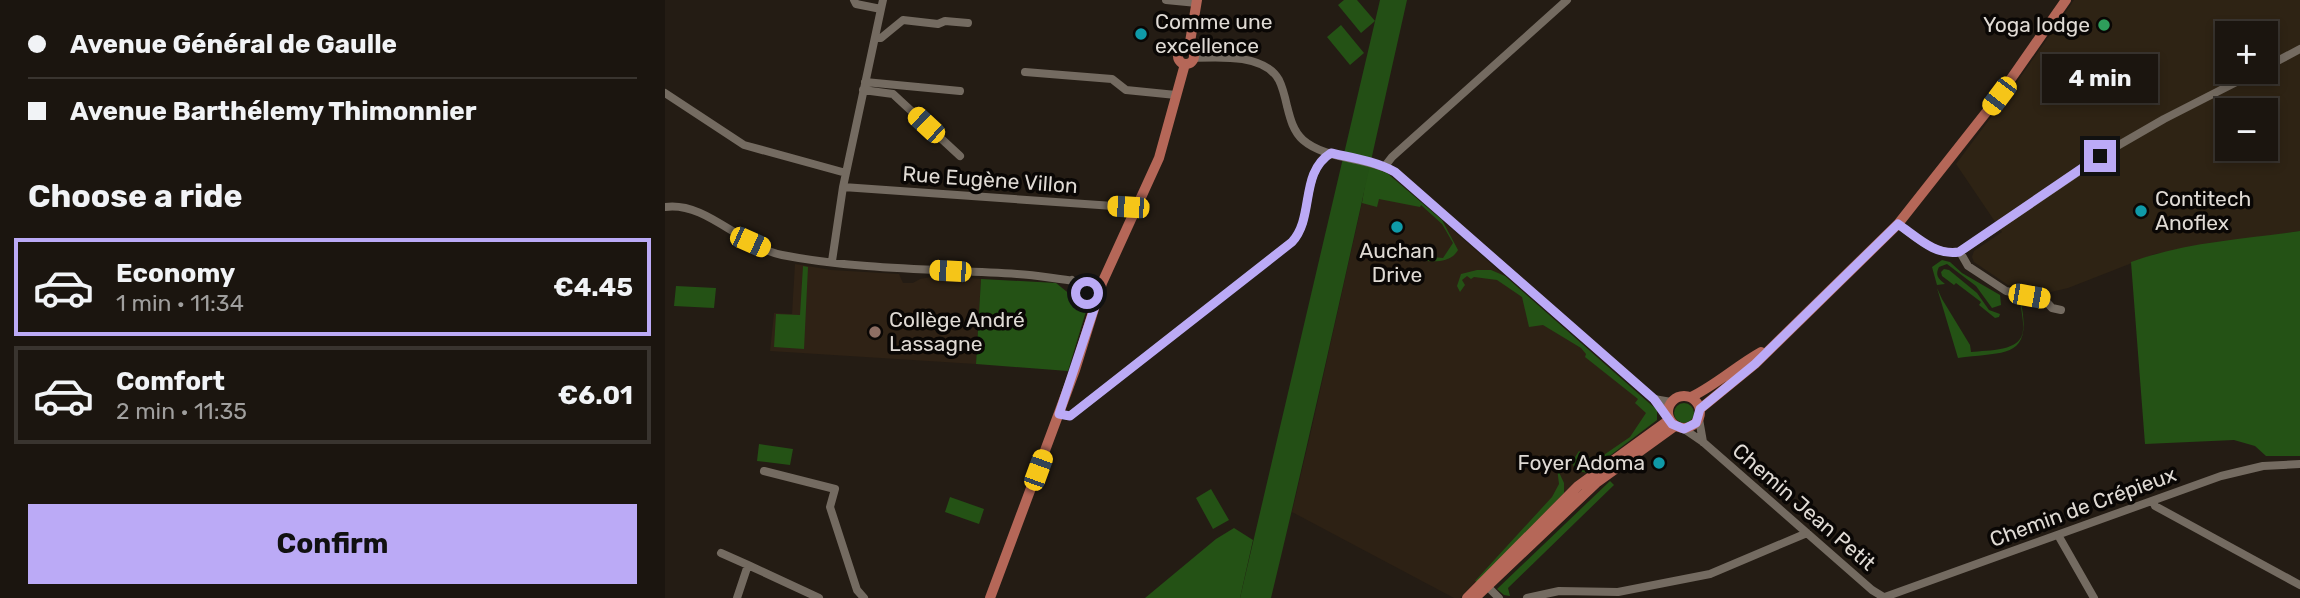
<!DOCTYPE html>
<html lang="en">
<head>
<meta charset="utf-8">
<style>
	body { margin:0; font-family:Rubik,sans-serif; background:#241e18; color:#f1f3f6; height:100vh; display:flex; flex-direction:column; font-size:26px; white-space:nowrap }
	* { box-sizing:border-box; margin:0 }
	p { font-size:23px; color:#a09f9e }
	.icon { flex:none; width:38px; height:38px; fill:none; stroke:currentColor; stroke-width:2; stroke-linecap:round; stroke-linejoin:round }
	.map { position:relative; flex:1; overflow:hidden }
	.sheet { display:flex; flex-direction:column; background:#1b150f; width:665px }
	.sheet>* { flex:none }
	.top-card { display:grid; align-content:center; height:154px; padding:0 28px; background:#1b150f }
	.fabs { position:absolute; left:1550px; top:21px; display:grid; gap:14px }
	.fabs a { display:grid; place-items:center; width:63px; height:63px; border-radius:0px; background:#1b150f; box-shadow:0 4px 10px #0003,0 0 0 2px #39342f; font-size:35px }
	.end { position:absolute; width:32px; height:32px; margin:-16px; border:9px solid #bbaaf6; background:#111; box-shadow:0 0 0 4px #111 }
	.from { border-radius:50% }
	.bubble { position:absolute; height:49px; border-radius:0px; background:#1b150f; box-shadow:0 4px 10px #0003,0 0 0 2px #39342f; font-size:23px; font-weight:700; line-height:49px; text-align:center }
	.car { position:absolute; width:21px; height:42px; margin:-21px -10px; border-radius:9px; box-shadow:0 0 5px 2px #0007; background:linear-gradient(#f5c518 24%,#345 0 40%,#f5c518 0 76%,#345 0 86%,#f5c518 0) }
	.top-card b { display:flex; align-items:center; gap:24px; height:66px; font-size:26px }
	.top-card b+b { border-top:2px solid #39342f }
	.top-card i { width:18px; height:18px; background:#f1f3f6 }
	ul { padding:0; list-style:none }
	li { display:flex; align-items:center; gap:21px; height:98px; margin:0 14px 10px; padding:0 14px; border:4px solid #39342f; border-radius:0px }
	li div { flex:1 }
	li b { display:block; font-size:26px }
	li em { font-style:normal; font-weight:700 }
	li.on { border-color:#bbaaf6 }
	li>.icon { width:63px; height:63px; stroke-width:1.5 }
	h2 { padding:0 28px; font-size:32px; line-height:84px }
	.action { display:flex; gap:14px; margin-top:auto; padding:14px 28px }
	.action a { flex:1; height:80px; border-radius:0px; background:#bbaaf6; color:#111; font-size:28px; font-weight:700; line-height:80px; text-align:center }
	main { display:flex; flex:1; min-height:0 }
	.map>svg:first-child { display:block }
	.built { fill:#2d2114 }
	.industrial { fill:#2e2314; fill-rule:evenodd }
	.education { fill:#2f2215 }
	.green { fill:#245215 }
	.forest { fill:#234f15 }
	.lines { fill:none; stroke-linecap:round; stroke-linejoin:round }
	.minor { stroke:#746b61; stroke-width:8 }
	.major { stroke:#b56758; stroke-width:10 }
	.route { stroke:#bbaaf6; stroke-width:9 }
	.leisure-dot { fill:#2e9e5b; stroke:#0a0705; stroke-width:2.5 }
	.culture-dot { fill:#0f9aa8; stroke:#0a0705; stroke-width:2.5 }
	.education-dot { fill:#8d6e63; stroke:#0a0705; stroke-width:2.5 }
	.labels { text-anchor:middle; stroke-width:7; stroke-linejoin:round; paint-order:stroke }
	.poi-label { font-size:21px; fill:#dfdad4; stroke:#0a0705; text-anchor:start }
	.street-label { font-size:21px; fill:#dfdad4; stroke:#0a0705 }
</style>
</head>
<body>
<main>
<section class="sheet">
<div class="top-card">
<b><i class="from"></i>Avenue Général de Gaulle</b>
<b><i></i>Avenue Barthélemy Thimonnier</b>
</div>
<h2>Choose a ride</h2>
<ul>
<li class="on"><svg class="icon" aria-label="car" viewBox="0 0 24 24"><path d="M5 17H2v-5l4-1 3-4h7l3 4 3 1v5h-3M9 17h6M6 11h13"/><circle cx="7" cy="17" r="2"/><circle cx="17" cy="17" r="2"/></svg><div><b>Economy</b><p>1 min · 11:34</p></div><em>€4.45</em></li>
<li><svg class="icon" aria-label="car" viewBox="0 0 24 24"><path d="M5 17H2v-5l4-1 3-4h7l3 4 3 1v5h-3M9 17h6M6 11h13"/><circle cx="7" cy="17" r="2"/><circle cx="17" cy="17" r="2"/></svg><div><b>Comfort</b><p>2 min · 11:35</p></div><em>€6.01</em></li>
</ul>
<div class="action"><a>Confirm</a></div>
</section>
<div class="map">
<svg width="1635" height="598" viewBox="0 0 1635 598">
	<rect width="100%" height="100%" fill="#241c14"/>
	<path class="built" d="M704 171 725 175 992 410V420L910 482 795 598H789L627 512 647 427Z"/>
	<path class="industrial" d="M1409 0H1635V231L1490 254 1403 288 1386 292H1368L1343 285 1309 262 1307 257 1309 251 1337 232 1291 164 1345 92ZM1563 33H1601V72H1563ZM1563 110H1601V149H1563Z"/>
	<path class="education" d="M130 264 166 270 234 274 238 283H248L255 279 271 276 287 280 291 277 316 279 311 364 105 351 109 313 127 314Z"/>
	<path class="green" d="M679 0H692L710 21 696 33 673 5Z
		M676 25 699 53 685 65 662 37Z
		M703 166 722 173 777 220 793 250C787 261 774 262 762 261L767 257 778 258 788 243 777 224 756 205 755 207 714 199 712 207 697 203Z
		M1635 231V456H1601L1590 446 1569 440 1480 444 1466 262C1520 242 1579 239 1635 231Z
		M1277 260 1285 262 1297 273 1335 295 1336 305 1327 308 1311 286 1282 264 1274 267C1270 275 1273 279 1280 284L1272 285 1267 267Z
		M138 266 143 267 139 349 109 347 111 314 135 315Z
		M1279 269 1284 270 1312 293 1324 310 1335 314 1334 317 1330 318 1314 305 1316 302 1291 283 1289 285 1277 276 1276 272Z
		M812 270H826L840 276 992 410V420L922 473 910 470 907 462 914 451 930 461 965 437 981 413 970 403 973 399 920 357 921 354 916 348 878 325 864 327 857 297 832 280 809 277 806 279 802 276 797 280 800 285 795 292 792 286 796 274Z
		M316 279 391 283 422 308 403 371 311 364Z
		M11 286 51 288 49 308 9 306Z
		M1272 288 1277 299 1305 345 1306 352C1323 350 1357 352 1358 330 1359 320 1355 306 1355 298 1369 360 1341 351 1293 358Z
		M1009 413a10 10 0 1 1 20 0a10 10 0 1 1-20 0Z
		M94 444 128 449 125 465 92 461Z
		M892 468 899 483V493L812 582 810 581 887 497 894 484Z
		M945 481 949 485 843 588 845 596 839 595 832 589Z
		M546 489 564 520 548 529 531 498Z
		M285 497 319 509 314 524 280 512Z
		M569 528 588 540 575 598H480L551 539Z"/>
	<path class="forest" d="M715 0H742C697 199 654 399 606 598H575Z"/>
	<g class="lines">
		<path class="minor" d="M189 0 191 4 216 9 218 0
			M501 0 532 3
			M210 38H216L238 20 273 24 280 21 303 23
			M529 58C554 57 600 54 614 80 618 88 620 97 622 106 625 118 628 131 638 140 661 160 702 157 730 172L989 399 1003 416
			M1601 67 1635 49
			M360 72 447 79 461 90 511 95
			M200 82 295 91
			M198 90 228 94 295 156
			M0 93 79 145 181 173
			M720 166 727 157 902 0
			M178 187 463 207 469 210
			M0 207C41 201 77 247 117 255 194 270 274 269 352 274 372 275 391 279 410 281 419 281 428 281 437 283
			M1233 224C1251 237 1270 256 1295 252L1447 149 1499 119 1591 72
			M1295 252 1303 266 1341 291 1378 298 1387 308 1396 310
			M167 261 178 187 216 9
			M407 280 432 300
			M989 399 1006 402
			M394 414 405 416 627 242C650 217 634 174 666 153
			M1034 419 1038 442
			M1019 429 1038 442 1207 590 1220 598
			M99 471 170 489 165 507 192 590 199 598
			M1488 501 1490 506 1635 585
			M1393 535 1429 598
			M56 553 83 565
			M820 584 834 598
			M72 598 83 565 154 598
			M862 598 894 591 953 592 1045 574 1142 533
			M1217 598 1556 476 1598 466 1635 464"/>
		<path class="major" d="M524 48 532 0
			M513 56a8 8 0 1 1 16 0a8 8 0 1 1-16 0Z
			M1003 412a16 16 0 1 1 32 0a16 16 0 1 1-32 0Z
			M1026 397C1051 385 1071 366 1096 352
			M1035 409 1090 364 1233 224 1334 96 1401 0
			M813 595 931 483 1010 426
			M325 598 410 370 437 283 494 158 520 64
			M802 598 913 486 1004 420"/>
	</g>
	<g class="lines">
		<path class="route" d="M422 293 432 300 394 414 405 416 627 242C650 217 634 173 666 153 688 158 710 161 730 172L989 399 1007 424 1019 429 1031 423 1035 409 1090 364 1233 224C1252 237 1270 256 1294 252L1435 156"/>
	</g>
	<circle class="leisure-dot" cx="1439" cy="25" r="7"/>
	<g class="culture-dot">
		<circle cx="476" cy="34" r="7"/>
		<circle cx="1476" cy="211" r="7"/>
		<circle cx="732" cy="227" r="7"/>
		<circle cx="994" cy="463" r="7"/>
	</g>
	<circle class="education-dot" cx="210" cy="332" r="7"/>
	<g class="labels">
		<g class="poi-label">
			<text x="490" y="29">Comme une<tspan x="490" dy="24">excellence</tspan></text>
			<text x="1425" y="32" text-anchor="end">Yoga lodge</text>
			<text x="1490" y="206">Contitech<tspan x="1490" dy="24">Anoflex</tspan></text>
			<text x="732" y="258" text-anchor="middle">Auchan<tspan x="732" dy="24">Drive</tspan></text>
			<text x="224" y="327">Collège André<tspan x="224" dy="24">Lassagne</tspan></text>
			<text x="980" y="470" text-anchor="end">Foyer Adoma</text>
		</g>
		<g class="street-label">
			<text transform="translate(325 180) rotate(4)" y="7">Rue Eugène Villon</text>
			<text transform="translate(1139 507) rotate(41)" y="7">Chemin Jean Petit</text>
			<text transform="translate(1418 507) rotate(-20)" y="7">Chemin de Crépieux</text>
		</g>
	</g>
</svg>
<div class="fabs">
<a>+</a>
<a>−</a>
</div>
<i class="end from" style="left:422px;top:293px"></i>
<i class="end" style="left:1435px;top:156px"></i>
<div class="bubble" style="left:1377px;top:54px;width:116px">4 min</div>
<i class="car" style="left:1334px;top:96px;rotate:217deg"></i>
<i class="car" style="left:261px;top:125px;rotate:313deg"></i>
<i class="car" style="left:463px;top:207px;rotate:274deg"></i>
<i class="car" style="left:85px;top:242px;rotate:114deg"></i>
<i class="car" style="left:285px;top:271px;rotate:273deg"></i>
<i class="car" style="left:1364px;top:296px;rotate:100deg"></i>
<i class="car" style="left:373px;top:470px;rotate:20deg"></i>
</div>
</main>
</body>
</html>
